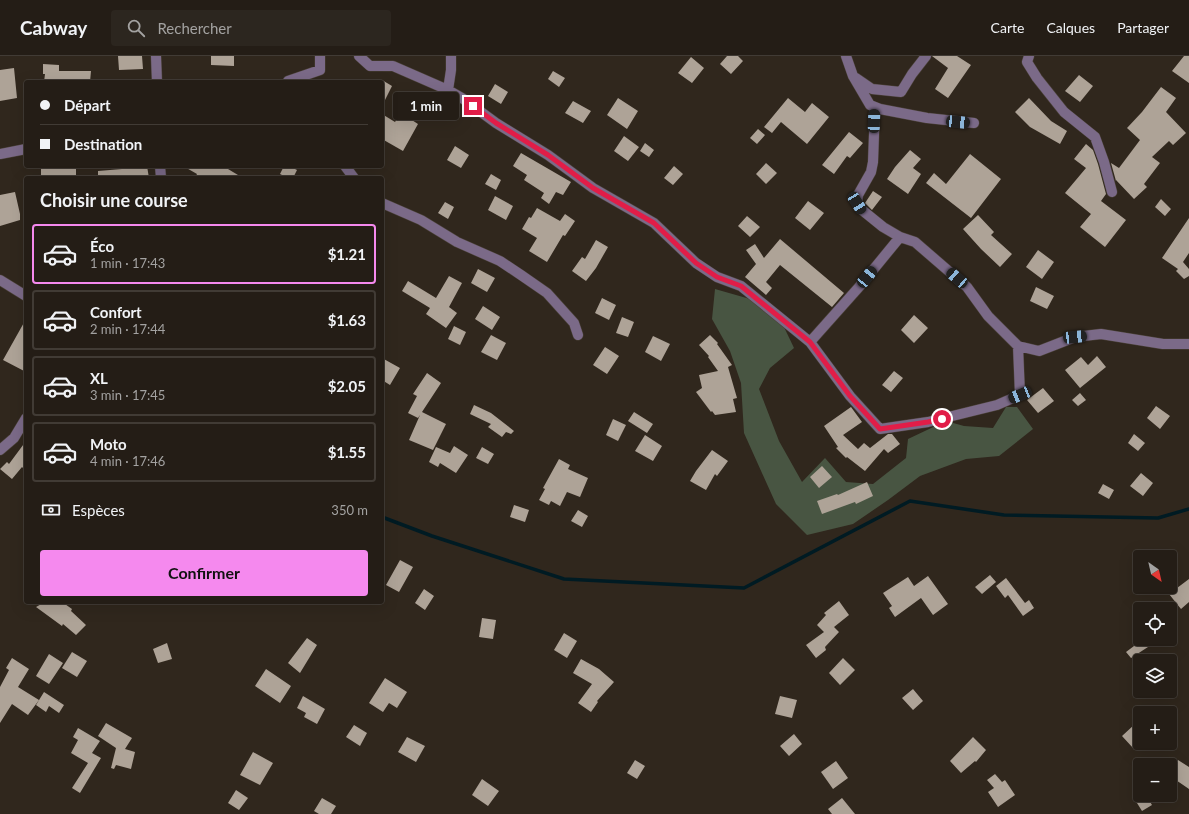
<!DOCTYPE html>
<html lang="fr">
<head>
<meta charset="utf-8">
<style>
	body { margin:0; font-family:Lato,sans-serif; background:#2c261f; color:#f1f3f6; height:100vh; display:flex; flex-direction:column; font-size:15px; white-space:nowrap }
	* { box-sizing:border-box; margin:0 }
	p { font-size:13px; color:#a3a2a1 }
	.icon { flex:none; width:22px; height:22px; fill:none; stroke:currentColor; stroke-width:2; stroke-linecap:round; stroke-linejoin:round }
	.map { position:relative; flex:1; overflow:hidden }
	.details { position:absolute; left:24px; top:120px; width:360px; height:428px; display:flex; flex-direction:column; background:#241d16; border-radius:4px; box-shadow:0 4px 16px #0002,0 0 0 1px #413b35 }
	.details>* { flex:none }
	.hud { position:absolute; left:24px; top:24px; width:360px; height:88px; border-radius:4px; box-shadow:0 4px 16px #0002,0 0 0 1px #413b35; display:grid; align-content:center; height:88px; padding:0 16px; background:#241d16 }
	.needle { width:26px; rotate:146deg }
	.tools { position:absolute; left:1133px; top:494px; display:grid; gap:8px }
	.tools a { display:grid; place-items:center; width:44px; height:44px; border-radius:4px; background:#241d16; box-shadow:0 4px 16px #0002,0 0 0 1px #413b35; font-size:20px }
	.end { position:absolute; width:18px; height:18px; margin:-9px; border:5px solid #e11d48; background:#fff; box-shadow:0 0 0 2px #fff }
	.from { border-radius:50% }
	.bubble { position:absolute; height:28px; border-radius:4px; background:#241d16; box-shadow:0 4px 16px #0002,0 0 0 1px #413b35; font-size:13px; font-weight:700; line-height:28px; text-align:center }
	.car { position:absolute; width:12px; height:24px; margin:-12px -6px; border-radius:5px; box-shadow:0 0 3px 1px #0007; background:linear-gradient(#222 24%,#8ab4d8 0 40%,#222 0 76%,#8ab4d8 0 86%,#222 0) }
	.hud b { display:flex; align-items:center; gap:14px; height:38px; font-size:15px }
	.hud b+b { border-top:1px solid #413b35 }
	.hud i { width:10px; height:10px; background:#f1f3f6 }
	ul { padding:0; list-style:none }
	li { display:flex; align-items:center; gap:12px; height:60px; margin:0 8px 6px; padding:0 8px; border:2px solid #413b35; border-radius:4px }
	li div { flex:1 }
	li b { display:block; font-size:15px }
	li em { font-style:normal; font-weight:700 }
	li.on { border-color:#f589ee }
	li>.icon { width:36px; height:36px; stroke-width:1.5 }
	h2 { padding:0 16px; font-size:18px; line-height:48px }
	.pay { display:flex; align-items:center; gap:10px; height:44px; padding:0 16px; font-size:15px }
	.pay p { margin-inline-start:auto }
	.button { display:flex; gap:8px; margin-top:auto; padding:8px 16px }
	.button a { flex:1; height:46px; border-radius:4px; background:#f589ee; color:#111; font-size:16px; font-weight:700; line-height:46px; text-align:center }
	header { display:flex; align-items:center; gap:24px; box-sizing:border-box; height:56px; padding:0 20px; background:#241d16; border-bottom:1px solid #413b35 }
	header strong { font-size:19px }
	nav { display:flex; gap:22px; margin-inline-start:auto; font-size:14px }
	.search { width:280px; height:36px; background:#2c261f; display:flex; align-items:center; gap:10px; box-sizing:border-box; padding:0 14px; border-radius:4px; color:#a3a2a1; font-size:15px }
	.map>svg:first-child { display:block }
	.green { fill:#485542 }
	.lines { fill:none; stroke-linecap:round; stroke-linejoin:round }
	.stream { stroke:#001b23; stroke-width:3.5 }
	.building { fill:#aea397 }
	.minor-casing { stroke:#4b4239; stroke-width:11 }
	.minor { stroke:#7b6a88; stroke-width:10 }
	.route { stroke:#e11d48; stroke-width:5 }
</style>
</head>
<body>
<header>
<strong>Cabway</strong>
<div class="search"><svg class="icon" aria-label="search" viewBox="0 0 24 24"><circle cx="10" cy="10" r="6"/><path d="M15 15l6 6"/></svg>Rechercher</div>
<nav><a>Carte</a><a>Calques</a><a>Partager</a></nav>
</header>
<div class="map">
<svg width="1189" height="758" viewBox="0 0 1189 758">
	<rect width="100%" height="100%" fill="#30271d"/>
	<path class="green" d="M715 233 750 243 784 271 794 292 770 312 759 333 779 385 802 426 825 402 846 426 873 428 906 402 908 383 946 365 964 370 993 372 1006 351H1017L1033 373 999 400 966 403 920 420 888 444 853 468 807 479 776 448 744 377 741 327 730 295 712 263Z"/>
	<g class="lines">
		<path class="stream" d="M382 461 432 480 564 523 744 532 910 445 1004 459 1158 462 1189 453"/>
	</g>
	<path class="building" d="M118 0H142L143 13 119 14Z
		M211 0H234V10L211 9Z
		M727 0H738L743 5 731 18 720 8Z
		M932 0H957L971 9 948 42 935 33 948 12Z
		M1184 0H1189V27L1172 15Z
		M691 1 704 12 692 27 678 17Z
		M43 8 59 9V15H91L90 26H44L45 18H43Z
		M14 12 17 42 0 45V14Z
		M553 15 565 22 559 31 548 23Z
		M1079 19 1093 30 1080 46 1065 35Z
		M382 24 392 30 382 50Z
		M495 28 508 36 501 48 488 40Z
		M1161 31 1176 42 1166 56 1186 77 1173 89 1169 85 1152 101 1160 107 1144 128 1147 131 1134 143 1116 124V125L1111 107 1119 112 1140 84 1127 72 1142 56Z
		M618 42 638 55 627 73 607 59Z
		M788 42 805 56 812 47 829 61 807 88 781 66 772 77 764 71Z
		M1029 42 1051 65 1067 75 1060 88 1030 71 1015 56Z
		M573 45 591 55 583 67 565 57Z
		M401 57 418 68 403 95 382 83V58L395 66Z
		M758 73 765 79 757 88 750 82Z
		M849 76 863 87 850 102 847 100 834 118 822 109Z
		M624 80 639 91 628 105 614 95Z
		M645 87 654 94 649 101 640 95Z
		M1086 88 1093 94 1098 108 1106 138 1101 145 1126 164 1105 191 1080 171 1091 158 1065 137 1086 112 1074 103Z
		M455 90 469 99 461 112 447 104Z
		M910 94 921 103 913 112 921 118 908 138 887 123 895 111Z
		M521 97 571 126 563 139 556 136 549 148 541 142 544 137 524 124 527 119 513 110Z
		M970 98 1001 123 971 162 926 127 934 117 946 128Z
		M766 107 777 117 766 128 756 118Z
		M41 110H76V122H41Z
		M134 110H147L149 122H98V115L134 112Z
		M183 110H223L243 122H195L197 118Z
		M284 110H289L297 114 293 122H288L280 118Z
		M674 110 683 118 673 129 664 122Z
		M491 118 501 124 496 134 485 128Z
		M873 135 882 141 872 154 865 147Z
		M15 136 20 158V164L0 170V139Z
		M495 140 513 150 506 164 488 154Z
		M1161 143 1171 153 1165 160 1155 151Z
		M808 145 824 157 810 174 795 162Z
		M445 146 454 151 448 163 438 157Z
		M537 152 560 165 565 158 575 165 565 180 563 179 547 206 529 195 537 182 522 173 529 161 531 162Z
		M978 159 994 176 991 179 1012 198 1000 211 981 193 963 173Z
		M747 160 760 171 750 181 738 170Z
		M1189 162V197L1183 206 1189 213V220L1184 223 1176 215 1178 213 1162 202Z
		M780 183 844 237 832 251 780 209 766 226 772 232 766 239 745 221 756 208 746 194 755 188 764 202Z
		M596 184 608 191 596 212 586 225 572 215 582 201 585 203Z
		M1038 194 1054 206 1042 223 1026 211Z
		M478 213 495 222 487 236 471 227Z
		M449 220 462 227 449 251 457 257 446 272 426 258 430 252 402 235 408 225 436 242Z
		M1036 231 1054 240 1047 253 1030 245Z
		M602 242 616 249 609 264 595 257Z
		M483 250 500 261 492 274 475 263Z
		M914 259 928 272 914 287 901 274Z
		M622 261 634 266 628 281 616 277Z
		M26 263V316L3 304Z
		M454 270 466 276 460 289 448 283Z
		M491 279 506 287 497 304 481 296Z
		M710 279 718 287 717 288 732 309 728 311 737 342 733 343 736 356 715 359 712 355 711 356 696 336 702 332 699 319 718 315 708 301 709 300 699 289Z
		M653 280 670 288 661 305 645 296Z
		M605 291 619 300 607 318 593 309Z
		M1097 300 1106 311 1080 332 1065 314 1081 301 1088 309Z
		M382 302 400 312 390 329 382 324Z
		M894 315 903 322 891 336 882 329Z
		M427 317 441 327 422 356 446 368 433 394 409 384 420 359 418 362 408 357 417 340 413 338Z
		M1043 332 1054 345 1038 357 1027 344Z
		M1080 337 1086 344 1078 350 1072 344Z
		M474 349 491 357 514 375 511 378 506 376 502 381 488 371 491 368 470 358Z
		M1156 350 1170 360 1160 373 1147 362Z
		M851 351 862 366 843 379 858 393 864 387 870 392 888 378H892L900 388 888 397 884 393 865 415 847 401 846 402 836 392 838 391 824 370Z
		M634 356 653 368 647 377 628 365Z
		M613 363 626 369 618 385 606 379Z
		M1134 378 1145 387 1138 395 1128 387Z
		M645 379 662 390 653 405 635 395Z
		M26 385V415L22 411 12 423 0 413 7 406 9 408Z
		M454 390 468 399 456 417 440 407 438 411 429 406 436 391 450 397Z
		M482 391 494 398 488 408 476 402Z
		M712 394 728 405 717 420 715 418 706 434 690 425 696 415Z
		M559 403 570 409 568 413 588 422 580 441 567 436 560 450 551 445 549 449 539 444 545 433 543 432Z
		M822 410 832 421 819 432 810 421Z
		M1141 417 1153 427 1143 440 1130 430Z
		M867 426 873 440 856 448 855 446 822 458 817 445 837 438 838 439Z
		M1103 428 1114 434 1109 443 1098 437Z
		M514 449 529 454 525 466 510 461Z
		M578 454 588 460 582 471 571 465Z
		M400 504 413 511 399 536 386 529Z
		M990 519 996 526 982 538 975 531Z
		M928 520 948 548 933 559 921 542 895 561 889 552 892 550 883 537 908 521 914 530Z
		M1006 522 1025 547 1029 544 1034 552 1023 560 1008 539 1005 542 996 530Z
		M1189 523V546L1181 553 1169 538Z
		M424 533 434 540 425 554 415 547Z
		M839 545 849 559 834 571 839 576 825 591 826 594 816 602 806 589 824 576 817 569 826 559 824 557Z
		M45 546H62L72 553 71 555 86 569 76 579 63 568 62 570 36 551Z
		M482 562 496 564 493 583 479 581Z
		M564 577 577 585 567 602 554 594Z
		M307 582 317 589 300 617 288 607Z
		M1142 584 1148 591 1131 602 1126 596Z
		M167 587 172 603 158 607 153 593Z
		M72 596 87 605 77 621 62 612Z
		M49 598 63 607 49 628 36 620Z
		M12 602 29 613 18 631 39 644 28 659 12 648 0 667V631L9 614 6 612Z
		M843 602 855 614 840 629 829 617Z
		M581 603 599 613 614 626 597 645 598 646 591 656 578 647 592 628 573 617Z
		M266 613 291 630 280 647 255 630Z
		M385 622 407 636 397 652 389 647 383 656 369 647Z
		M913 633 923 645 913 654 902 642Z
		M44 636 64 649 59 657 49 650 46 656 36 649Z
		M303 640 325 653 317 668 304 661 306 657 297 652Z
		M780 640 797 644 792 662 775 658Z
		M106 667 132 682 125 693 135 696 131 713 116 709 114 713 111 712 116 692 98 680Z
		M1135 668 1140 673V685L1133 692 1122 680Z
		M354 669 367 677 360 690 346 681Z
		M78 672 100 685 92 697 101 702 80 737 72 732 88 707 71 697 78 684 73 681Z
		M794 678 802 688 789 700 780 690Z
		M407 681 425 690 416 706 398 696Z
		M973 681 986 694 976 706 975 705 961 717 950 705Z
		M253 696 273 707 260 729 240 719Z
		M635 704 645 710 637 723 627 717Z
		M1178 704 1189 711V733L1170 720V716Z
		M836 705 848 722 833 733 821 716Z
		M995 718 1002 726 1005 724 1015 739 998 751 988 736 994 732 987 724Z
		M482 723 499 735 488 750 472 739Z
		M236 734 248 742 239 754 228 747Z
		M1132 739H1146L1152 749 1142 755Z
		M322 742 336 750 331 758H319L314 755Z
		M842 742 855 758H832L828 753Z"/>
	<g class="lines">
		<defs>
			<path id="minor" d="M156 0 157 26
				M359 0 370 10H393L448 34 462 42 496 67 548 99 593 132 654 167 696 207 717 221 741 230 810 286 850 340 880 373 928 366 997 349 1020 339 1018 290
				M846 0 853 20 870 49 880 53 927 62 974 67
				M1029 0 1027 6 1037 22 1064 56 1095 81 1104 106 1112 136
				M856 22 872 33 901 36 912 18 926 0
				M289 26 288 25 320 14V0
				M448 34 451 14V0
				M875 51 873 106 871 116 858 139 857 147 862 154 883 171 900 181 915 186 967 231 988 260 1018 290 1039 295 1075 281 1101 278 1163 288H1189
				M0 98 26 93
				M160 110 161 122
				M345 110 354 122
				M382 147 421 164 457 186 500 205 521 219 547 237 574 267 578 279
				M0 224 26 240
				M810 286 859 231 900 181
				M0 394 14 382 26 362"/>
		</defs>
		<use href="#minor" class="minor-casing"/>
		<use href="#minor" class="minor"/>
	</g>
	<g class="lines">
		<path class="route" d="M473 50 496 67 548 99 593 132 654 167 696 207 717 221 741 230 810 286 850 340 880 373 928 366 942 363"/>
	</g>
</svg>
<div class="tools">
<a><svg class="needle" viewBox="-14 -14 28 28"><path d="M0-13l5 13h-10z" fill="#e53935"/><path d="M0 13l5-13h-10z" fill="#a3a2a1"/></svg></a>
<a><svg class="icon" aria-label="locate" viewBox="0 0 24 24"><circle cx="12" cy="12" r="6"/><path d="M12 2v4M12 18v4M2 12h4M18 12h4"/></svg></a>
<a><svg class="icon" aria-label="layers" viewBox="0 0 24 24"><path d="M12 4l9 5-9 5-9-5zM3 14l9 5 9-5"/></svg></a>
<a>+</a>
<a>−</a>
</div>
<i class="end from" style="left:942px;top:363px"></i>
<i class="end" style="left:473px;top:50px"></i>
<div class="bubble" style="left:393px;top:36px;width:66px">1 min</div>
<i class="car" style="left:874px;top:65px;rotate:2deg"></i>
<i class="car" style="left:958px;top:66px;rotate:96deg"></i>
<i class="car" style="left:857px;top:147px;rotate:148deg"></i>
<i class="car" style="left:867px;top:221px;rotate:39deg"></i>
<i class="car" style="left:957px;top:222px;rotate:311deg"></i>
<i class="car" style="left:1075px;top:281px;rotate:84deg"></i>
<i class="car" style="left:1020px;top:339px;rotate:248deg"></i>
<div class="hud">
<b><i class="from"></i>Départ</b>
<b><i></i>Destination</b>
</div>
<section class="details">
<h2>Choisir une course</h2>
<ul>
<li class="on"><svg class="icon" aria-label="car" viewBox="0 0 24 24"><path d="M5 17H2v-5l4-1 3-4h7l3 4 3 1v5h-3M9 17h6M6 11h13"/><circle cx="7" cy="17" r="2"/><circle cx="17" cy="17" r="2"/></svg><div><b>Éco</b><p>1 min · 17:43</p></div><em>$1.21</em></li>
<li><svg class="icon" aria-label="car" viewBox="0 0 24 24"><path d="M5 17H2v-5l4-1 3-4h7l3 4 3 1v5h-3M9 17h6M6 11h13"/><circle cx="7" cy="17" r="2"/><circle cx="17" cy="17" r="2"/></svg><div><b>Confort</b><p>2 min · 17:44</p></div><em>$1.63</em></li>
<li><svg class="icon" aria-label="car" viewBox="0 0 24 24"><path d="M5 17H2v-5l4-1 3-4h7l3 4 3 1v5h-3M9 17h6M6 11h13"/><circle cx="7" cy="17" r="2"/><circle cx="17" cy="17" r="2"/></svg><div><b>XL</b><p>3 min · 17:45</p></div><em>$2.05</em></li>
<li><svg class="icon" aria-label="car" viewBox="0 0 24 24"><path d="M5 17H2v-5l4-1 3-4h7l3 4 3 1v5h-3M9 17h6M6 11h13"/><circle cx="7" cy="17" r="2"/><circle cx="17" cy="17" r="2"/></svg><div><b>Moto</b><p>4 min · 17:46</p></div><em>$1.55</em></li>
</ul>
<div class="pay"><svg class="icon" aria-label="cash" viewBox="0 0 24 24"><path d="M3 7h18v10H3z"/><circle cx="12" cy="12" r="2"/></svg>Espèces<p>350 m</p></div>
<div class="button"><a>Confirmer</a></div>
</section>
</div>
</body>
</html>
